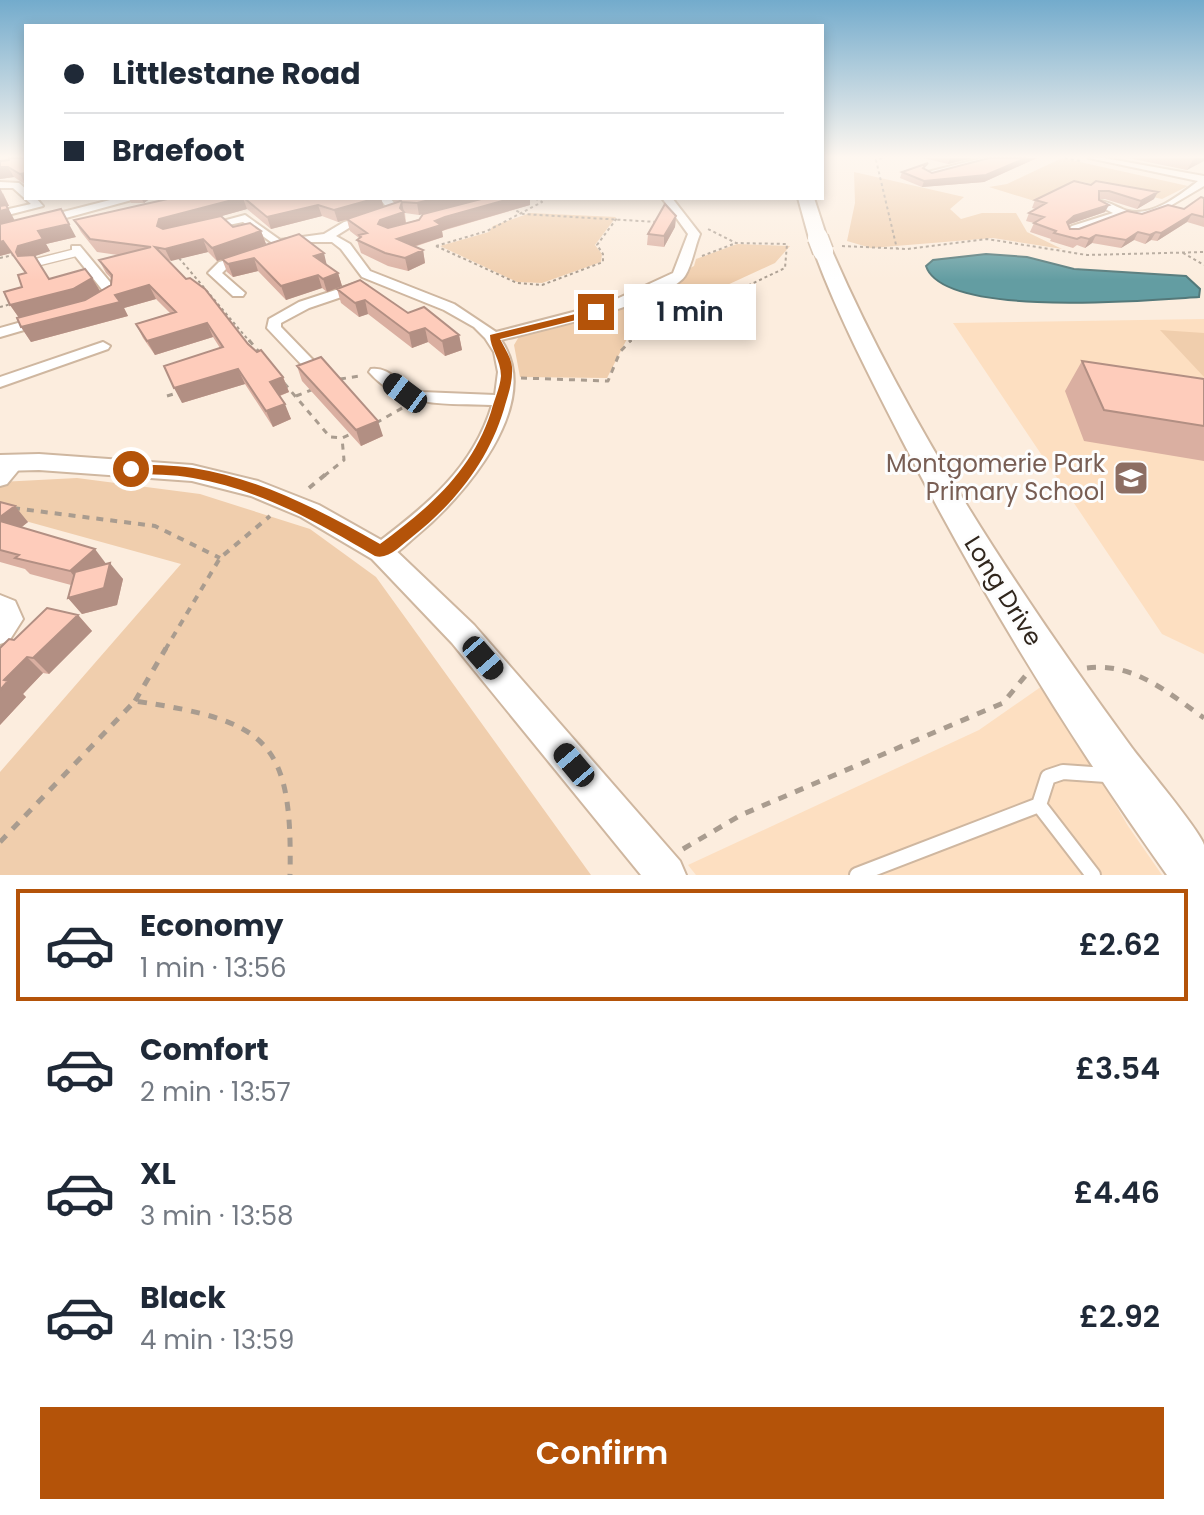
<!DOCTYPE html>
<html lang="en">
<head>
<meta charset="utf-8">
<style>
	body { margin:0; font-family:Poppins,sans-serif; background:#f2f2f3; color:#1f2937; height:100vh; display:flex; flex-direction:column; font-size:30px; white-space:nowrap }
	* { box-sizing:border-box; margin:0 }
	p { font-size:26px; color:#747a83 }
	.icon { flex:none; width:44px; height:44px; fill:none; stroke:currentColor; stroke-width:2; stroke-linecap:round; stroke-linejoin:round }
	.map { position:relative; height:875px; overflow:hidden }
	.side { display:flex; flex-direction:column; background:#fff; flex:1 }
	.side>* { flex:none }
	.banner { position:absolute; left:24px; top:24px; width:800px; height:176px; border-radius:0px; box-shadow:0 4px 12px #0003; display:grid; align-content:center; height:176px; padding:0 40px; background:#fff }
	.end { position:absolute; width:36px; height:36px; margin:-18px; border:10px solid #b45309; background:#fff; box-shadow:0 0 0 4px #fff }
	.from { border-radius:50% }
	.bubble { position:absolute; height:56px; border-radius:0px; background:#fff; box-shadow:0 4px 12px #0003; font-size:26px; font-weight:600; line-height:56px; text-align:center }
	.car { position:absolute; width:24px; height:48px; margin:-24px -12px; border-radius:10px; box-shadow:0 0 6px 2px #0007; background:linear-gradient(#222 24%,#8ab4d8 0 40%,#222 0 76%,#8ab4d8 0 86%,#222 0) }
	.banner b { display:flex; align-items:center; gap:28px; height:76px; font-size:30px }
	.banner b+b { border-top:2px solid #e0e1e3 }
	.banner i { width:20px; height:20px; background:#1f2937 }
	ul { padding:14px 0 0; list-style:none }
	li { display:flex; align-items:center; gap:24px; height:112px; margin:0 16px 12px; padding:0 24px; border:4px solid transparent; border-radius:0px }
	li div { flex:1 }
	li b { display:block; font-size:30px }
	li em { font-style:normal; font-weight:600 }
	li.active { border-color:#b45309 }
	li>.icon { width:72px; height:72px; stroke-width:1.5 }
	.action { display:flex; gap:16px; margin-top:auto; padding:16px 40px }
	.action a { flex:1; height:92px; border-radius:0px; background:#b45309; color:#fff; font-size:32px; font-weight:600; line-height:92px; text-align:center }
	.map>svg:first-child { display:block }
	.built { fill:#fddfc1 }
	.green { fill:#f0cead }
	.water { fill:#639da2; stroke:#54797a; stroke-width:2 }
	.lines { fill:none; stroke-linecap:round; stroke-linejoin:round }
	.service-far1-casing { stroke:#cfb7a0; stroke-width:10 }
	.service-casing { stroke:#cfb7a0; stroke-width:18 }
	.minor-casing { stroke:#cfb7a0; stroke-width:4 }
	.tertiary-casing { stroke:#cfb7a0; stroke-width:4 }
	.primary-casing { stroke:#cfb7a0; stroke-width:4 }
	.path-far3 { stroke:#a99c8f; stroke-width:2; stroke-dasharray:3 3; stroke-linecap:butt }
	.path-far2 { stroke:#a99c8f; stroke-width:3; stroke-dasharray:6 6; stroke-linecap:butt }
	.path-far1 { stroke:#a99c8f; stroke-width:4; stroke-dasharray:7 7; stroke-linecap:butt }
	.path { stroke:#a99c8f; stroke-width:5; stroke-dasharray:9 9; stroke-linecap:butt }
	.service-far1 { stroke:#fff; stroke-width:7 }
	.service { stroke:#fff; stroke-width:14 }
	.minor { fill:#fff; fill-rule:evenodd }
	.tertiary { fill:#fff; fill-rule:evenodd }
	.primary { fill:#fff; fill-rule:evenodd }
	.primary-bridge-casing { stroke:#cfb7a0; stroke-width:23; stroke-linecap:butt }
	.primary-bridge { stroke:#fff; stroke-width:20 }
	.wall { fill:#daafa1; fill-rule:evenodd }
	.shaded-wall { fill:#b28f83 }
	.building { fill:#feccbb; stroke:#b28f83; stroke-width:2 }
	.route { fill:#b45309 }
	.labels { text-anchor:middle; stroke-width:6; stroke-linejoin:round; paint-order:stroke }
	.education-label { font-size:24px; fill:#785e54; stroke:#fdfdfd; text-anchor:end }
	.street-label { font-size:24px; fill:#30261d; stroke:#fdfdfd }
</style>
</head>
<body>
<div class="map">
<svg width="1204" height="875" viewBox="0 0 1204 875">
	<rect width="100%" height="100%" fill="#fcedde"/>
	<path class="built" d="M1204 319V654L1162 634 953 323Z
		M1045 684 1128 826 1162 875H696L688 865 979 730Z"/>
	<path class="green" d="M1062 158 1188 186 1162 199 1078 181 1038 202 989 187 1007 184Z
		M854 172 964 197 950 209 961 219 982 213H1016L1027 232 1062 249 993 238 871 248 847 241 855 203Z
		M530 213 616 217 595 245 602 254 601 262 542 283 517 282 440 246 489 232 493 226Z
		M737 244 790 246 775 263 632 329 607 378 520 377 514 345 520 335 605 312 694 266 696 259Z
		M1160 330 1204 333V377Z
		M77 478 200 494 310 529 376 577 591 875H0V772L181 564 0 514V482Z"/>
	<path class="water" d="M986 254 1027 257 1074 269 1186 276 1200 289 1199 297C1151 300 943 319 926 266L933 260Z"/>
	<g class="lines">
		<defs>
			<path id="service-far1" d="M30 264 78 252"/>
			<path id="service" d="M1039 805 1048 777 1063 772 1106 775
				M1039 805 1093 875
				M857 875 1039 805"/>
			<path id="minor" d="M983 158H996L929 176 924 173Z
				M1089 158H1104L1204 176V186L1153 216 1137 219 1122 216 1074 234H1066V230L1072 226 1113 213 1097 205V201C1108 200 1117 208 1128 211 1152 217 1180 195 1198 181Z
				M0 182 19 183 26 189V198H36L43 206 0 217V211L31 204 13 188H0Z
				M379 198H390L401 211 352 226 336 236 350 244 370 271 454 304 496 332 608 303 673 273 688 234 662 198H672L700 234C695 246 692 265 685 276 666 303 537 331 501 340 545 404 463 498 415 537 403 547 390 563 373 558L370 552 373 546C425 507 473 469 492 405 448 403 401 409 369 372L371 369C390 366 403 388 421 392L495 395 498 372 494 352 485 338 474 327 444 310 362 277 341 249 332 242H311L278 247 243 222 214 228 208 225 245 215 280 240 324 234 344 222 389 210Z
				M72 246H80L119 293 98 307 91 303 104 292 72 252Z
				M247 254 253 258 251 261 227 268 222 273 245 293 243 296H233L208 273 219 262Z
				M360 282 367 286 365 289 309 308 281 323V327L311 358 314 361 311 364H301L267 328 269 319 299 302Z
				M43 316 50 320 48 323 0 337V328Z
				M103 342 110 346 108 349 0 387V377Z
				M17 455 26 461 7 484 0 486V467L10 457Z
				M0 595 15 601 23 619 9 641 0 644Z"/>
			<path id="tertiary" d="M118 198H139L0 236V228Z
				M39 454 192 465 258 481 319 505 390 545 474 625 680 861 686 875H641L452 643 372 559 301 517 251 496 192 481 39 470 0 471V455Z"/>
			<path id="primary" d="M798 198H814L827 238 824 242 818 243 809 238Z
				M823 245 832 251C908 426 1020 595 1132 748 1144 764 1201 832 1204 845 1204 854 1204 866 1204 875H1167C1068 736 979 590 901 438 870 377 838 316 814 251Z"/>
		</defs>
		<use href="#service-far1" class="service-far1-casing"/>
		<use href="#service" class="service-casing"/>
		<use href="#minor" class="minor-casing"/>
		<use href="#tertiary" class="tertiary-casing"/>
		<use href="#primary" class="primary-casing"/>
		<path class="path-far3" d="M882 158 876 160 897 249
			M1065 158 1080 161
			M511 208 523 214 657 222
			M436 246 517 283 542 285 603 262V254L597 245 617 218
			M436 246 487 231 542 202 534 198
			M842 246 907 249 987 239 1087 255 1204 252
			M1183 253 1204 265
			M702 256 736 243
			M0 258 13 255
			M179 258 250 342
			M0 307 11 304
			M629 342 785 268 787 244 736 243 708 229"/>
		<path class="path-far2" d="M249 340 259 352
			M521 378 608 381 620 352 631 340
			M340 379 360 376
			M284 383 330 437 342 438 351 434
			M167 396 180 392
			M296 396 314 389
			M376 423 404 407
			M324 476 344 460 342 438"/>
		<path class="path-far1" d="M309 488 326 474
			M13 508 155 526 220 558
			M165 650 220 558 270 516"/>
		<path class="path" d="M1087 668C1134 662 1168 693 1204 718
			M135 701 166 648
			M0 842 135 701C266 721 293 738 290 875
			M683 849 741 815 1003 703 1026 675"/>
		<use href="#service-far1" class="service-far1"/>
		<use href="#service" class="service"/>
		<use href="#minor" class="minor"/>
		<use href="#tertiary" class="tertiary"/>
		<use href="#primary" class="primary"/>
		<defs>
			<path id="primary-bridge" d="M818 238 823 251"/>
		</defs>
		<use href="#primary-bridge" class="primary-bridge-casing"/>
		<use href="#primary-bridge" class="primary-bridge"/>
	</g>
	<path class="wall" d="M26 158V185L14 177 0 179 1 161Z
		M923 158H973L948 164Z
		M989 158H1037L984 182 922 187 900 178 902 172 926 169 932 173Z
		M1128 158H1204L1187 170Z
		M1091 185 1154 199 1137 209 1105 199H1099L1105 212 1070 224 1068 225 1070 229H1079L1142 214 1184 209 1204 198V227L1187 222 1157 241 1151 240 1145 244 1134 240 1121 248 1092 243 1085 248 1077 245 1073 248 1050 241 1051 239 1030 232 1034 223 1026 221 1029 213 1036 209 1032 208 1035 200Z
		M3 193 9 206H7L14 220 76 237 46 244 50 251 35 256 49 279 92 278 100 291 111 285 112 279 106 273 99 260 118 255 97 252 81 232 74 220 172 198H381L383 207 396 203 392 198H530V205L442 231 443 237 414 247 423 250 425 263 408 271 388 266 361 253 357 240 359 238 350 231 347 220 338 222 322 216 271 229 247 209 214 218 233 227 261 231 266 244 233 255 327 265 338 273 342 286 327 292 322 288 286 300 258 271 233 277 227 272 222 259 217 261 208 252 168 261 248 344 283 377 289 392 280 396 291 419 273 427 245 384 182 403 220 348 213 337 155 355 143 338 136 324 170 313 156 299 124 308 128 316 31 342 21 327 19 318 10 305 22 287 25 273 11 253 0 256ZM481 199 406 223 405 213 419 215Z
		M129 198H151L144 203H131Z
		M676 216 675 227 664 247 647 245 648 234Z
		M337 289 408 313 459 335 462 350 445 356 428 342 412 348 368 314 359 317 341 303Z
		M1082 361 1204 379V461L1084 441 1065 391Z
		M297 366 383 436 361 446 302 381Z
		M0 502 28 522 22 527 106 564 123 579 117 605 82 614 68 598 71 585 30 574 25 569 0 562Z
		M78 615 92 631 49 674 43 673 23 694 26 697 0 725 14 640Z"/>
	<path class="shaded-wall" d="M950 158H973L948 164Z
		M1026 158H1037L984 182 922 187 924 181Z
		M1196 158H1204V161L1187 170 1193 160Z
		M0 167H8L14 177 0 179Z
		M26 173V185L20 174Z
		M0 188 9 206H7L15 221 0 225Z
		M1158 192 1154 199 1137 209 1141 201Z
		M141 198H151L144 203Z
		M240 198H243L247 209 165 232 157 226 159 219Z
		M377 198H381L384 208 338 222 334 210Z
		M438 198H485L419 215 417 203Z
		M513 198H530V205L447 229 442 231 443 237 399 251 397 239 445 217Z
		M402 202 406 224 383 232 378 224 380 220 400 208Z
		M318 205 322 216 271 229 267 217Z
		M1109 205 1105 212 1070 224 1063 230 1067 222 1074 216Z
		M1192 214 1187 222 1157 241 1161 233Z
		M676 216 675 227 664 247V236Z
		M69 224 76 237 46 244 50 251 26 259 24 265 16 252 18 246 38 231Z
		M261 231 266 244 217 261 212 248Z
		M1138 232 1134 240 1121 248 1126 240Z
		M1156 232 1151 240 1145 244 1150 235Z
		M1096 235 1092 243 1085 248 1089 239Z
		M203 239 208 252 171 261 165 249Z
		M3 241 11 253 0 256V242Z
		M423 250 425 263 408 271 405 258Z
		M324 253 327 266 314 256Z
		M254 258 258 271 233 277 228 264Z
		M338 273 342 286 327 292 323 279Z
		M318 275 322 288 286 300 281 286Z
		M92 278 100 291 81 302 20 319 10 305Z
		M149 285 156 299 124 308 128 316 31 342 21 327 115 295Z
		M365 300 368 314 359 317 355 303Z
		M207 323 213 337 155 355 147 341Z
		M425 328 428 342 412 348 409 333Z
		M459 335 462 350 445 356 442 341Z
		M238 369 245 384 182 403 174 388Z
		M283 377 289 392 276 397 270 382Z
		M285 404 291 419 273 427 266 411Z
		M378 421 383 436 361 446 356 430Z
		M15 506 28 522 10 536 0 524V517Z
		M95 549 107 565 83 588 70 571Z
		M110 563 123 579 117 605 82 614 68 598Z
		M78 615 92 631 49 674 33 658Z
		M27 657 43 673 23 694 26 697 0 725V690L4 680Z"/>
	<path class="building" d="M9 158H26V173L20 174 8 167H0V161L9 160Z
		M989 158H1026L986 175 924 181 902 172 928 163 923 168 932 173Z
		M1074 181 1091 185 1096 181 1158 192 1141 201 1109 191H1099V200L1109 205 1074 216 1067 222 1070 229H1079L1127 211 1142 214 1168 205 1184 209 1201 197 1204 198V217L1192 214 1161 233 1156 232 1150 235 1138 232 1126 240 1096 235 1089 239 1081 237 1077 239 1054 233 1056 231 1034 223 1044 217 1029 213 1046 203 1035 200Z
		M172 198H240L159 219 157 226 163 229 221 216 233 227 250 223 261 231 212 248 203 239 165 249 155 247 186 279 190 278 205 289 248 344 257 352 261 350 283 377 270 382 285 404 266 411 238 369 174 388 164 366 223 347 207 323 147 341 136 324 176 312 149 285 115 295 120 302 21 327 17 318 85 300 111 285 112 275 99 260 151 247 90 239 74 220Z
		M244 198H377L334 210 318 205 267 217Z
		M399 198H438L417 203 402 202 400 208 404 212 380 220 378 224 388 228 419 220 423 214 485 198H513L445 217 435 221 441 225 397 239 423 250 405 258 385 253 357 240 361 237 359 235 367 233 347 219 401 201Z
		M665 204 676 216 664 236 648 234Z
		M6 205 8 209 0 211V206Z
		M61 209 69 224 38 231 43 239 18 246 16 252 18 256 34 255 49 279 85 269 92 278 73 289 10 305 4 292 22 287 18 275 26 273 3 241 0 242V224Z
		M299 234 324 253 314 256 338 273 323 279 318 275 281 286 254 258 228 264 222 259Z
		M360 280 408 313 424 307 459 335 442 341 425 328 409 333 365 300 355 303 337 289Z
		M321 357 378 421 356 430 297 366Z
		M1082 361 1204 379V426L1104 410Z
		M0 502 15 506 0 517Z
		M0 521 95 549 70 571 15 558 19 555 0 550Z
		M110 563 104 588 68 598 75 572Z
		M47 608 78 615 33 658 27 657 4 680 8 681 0 690V648L9 639 14 640Z"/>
	<linearGradient id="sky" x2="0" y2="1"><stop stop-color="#73abcc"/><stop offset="0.56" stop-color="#fef7f0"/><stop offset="1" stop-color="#fef7f0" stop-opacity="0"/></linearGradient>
	<rect width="1204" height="280" fill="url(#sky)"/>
	<path class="route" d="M596 309 601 312 600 314 500 339C504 347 511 357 512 367 513 382 508 395 504 409 488 462 455 503 412 537 401 545 389 560 375 556 317 522 261 490 193 478 173 474 152 475 131 473L124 469 131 464C151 465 173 465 193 468 261 479 320 510 380 544 429 508 472 471 491 412 494 400 500 388 501 376 501 360 490 348 490 335Z"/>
	<defs>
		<symbol id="school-square" viewBox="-11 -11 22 22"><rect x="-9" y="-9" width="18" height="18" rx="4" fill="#8d6e63" stroke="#fdfdfd"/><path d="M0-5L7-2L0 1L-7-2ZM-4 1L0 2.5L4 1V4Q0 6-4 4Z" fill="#fff"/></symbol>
	</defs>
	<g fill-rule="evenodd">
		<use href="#school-square" x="1111" y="458" width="40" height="40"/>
	</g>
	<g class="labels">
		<g class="education-label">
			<text x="1105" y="472">Montgomerie Park<tspan x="1105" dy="28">Primary School</tspan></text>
		</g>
		<g class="street-label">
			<text transform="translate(1003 591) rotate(58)" y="8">Long Drive</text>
		</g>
	</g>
</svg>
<i class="end from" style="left:131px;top:469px"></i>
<i class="end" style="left:596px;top:312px"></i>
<div class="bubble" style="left:624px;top:284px;width:132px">1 min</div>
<i class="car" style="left:405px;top:393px;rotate:307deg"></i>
<i class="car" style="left:483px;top:658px;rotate:139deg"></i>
<i class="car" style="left:574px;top:765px;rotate:320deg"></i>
<div class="banner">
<b><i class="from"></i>Littlestane Road</b>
<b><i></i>Braefoot</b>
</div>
</div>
<section class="side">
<ul>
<li class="active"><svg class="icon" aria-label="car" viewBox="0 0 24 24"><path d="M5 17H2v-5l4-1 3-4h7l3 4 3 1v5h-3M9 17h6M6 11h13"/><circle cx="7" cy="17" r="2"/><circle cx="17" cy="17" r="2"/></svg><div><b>Economy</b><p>1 min · 13:56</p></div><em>£2.62</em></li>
<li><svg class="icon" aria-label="car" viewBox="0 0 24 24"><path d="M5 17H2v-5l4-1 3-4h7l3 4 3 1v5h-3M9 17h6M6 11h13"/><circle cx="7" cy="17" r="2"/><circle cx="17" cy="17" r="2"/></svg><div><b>Comfort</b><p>2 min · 13:57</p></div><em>£3.54</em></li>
<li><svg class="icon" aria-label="car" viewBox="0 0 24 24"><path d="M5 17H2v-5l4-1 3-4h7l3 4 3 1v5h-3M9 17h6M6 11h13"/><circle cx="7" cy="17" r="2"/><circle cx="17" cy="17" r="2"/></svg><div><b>XL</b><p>3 min · 13:58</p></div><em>£4.46</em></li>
<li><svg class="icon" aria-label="car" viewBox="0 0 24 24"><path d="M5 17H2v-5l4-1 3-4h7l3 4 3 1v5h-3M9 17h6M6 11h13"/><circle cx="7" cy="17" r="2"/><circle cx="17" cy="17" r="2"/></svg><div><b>Black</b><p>4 min · 13:59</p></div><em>£2.92</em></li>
</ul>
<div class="action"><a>Confirm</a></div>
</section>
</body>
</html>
